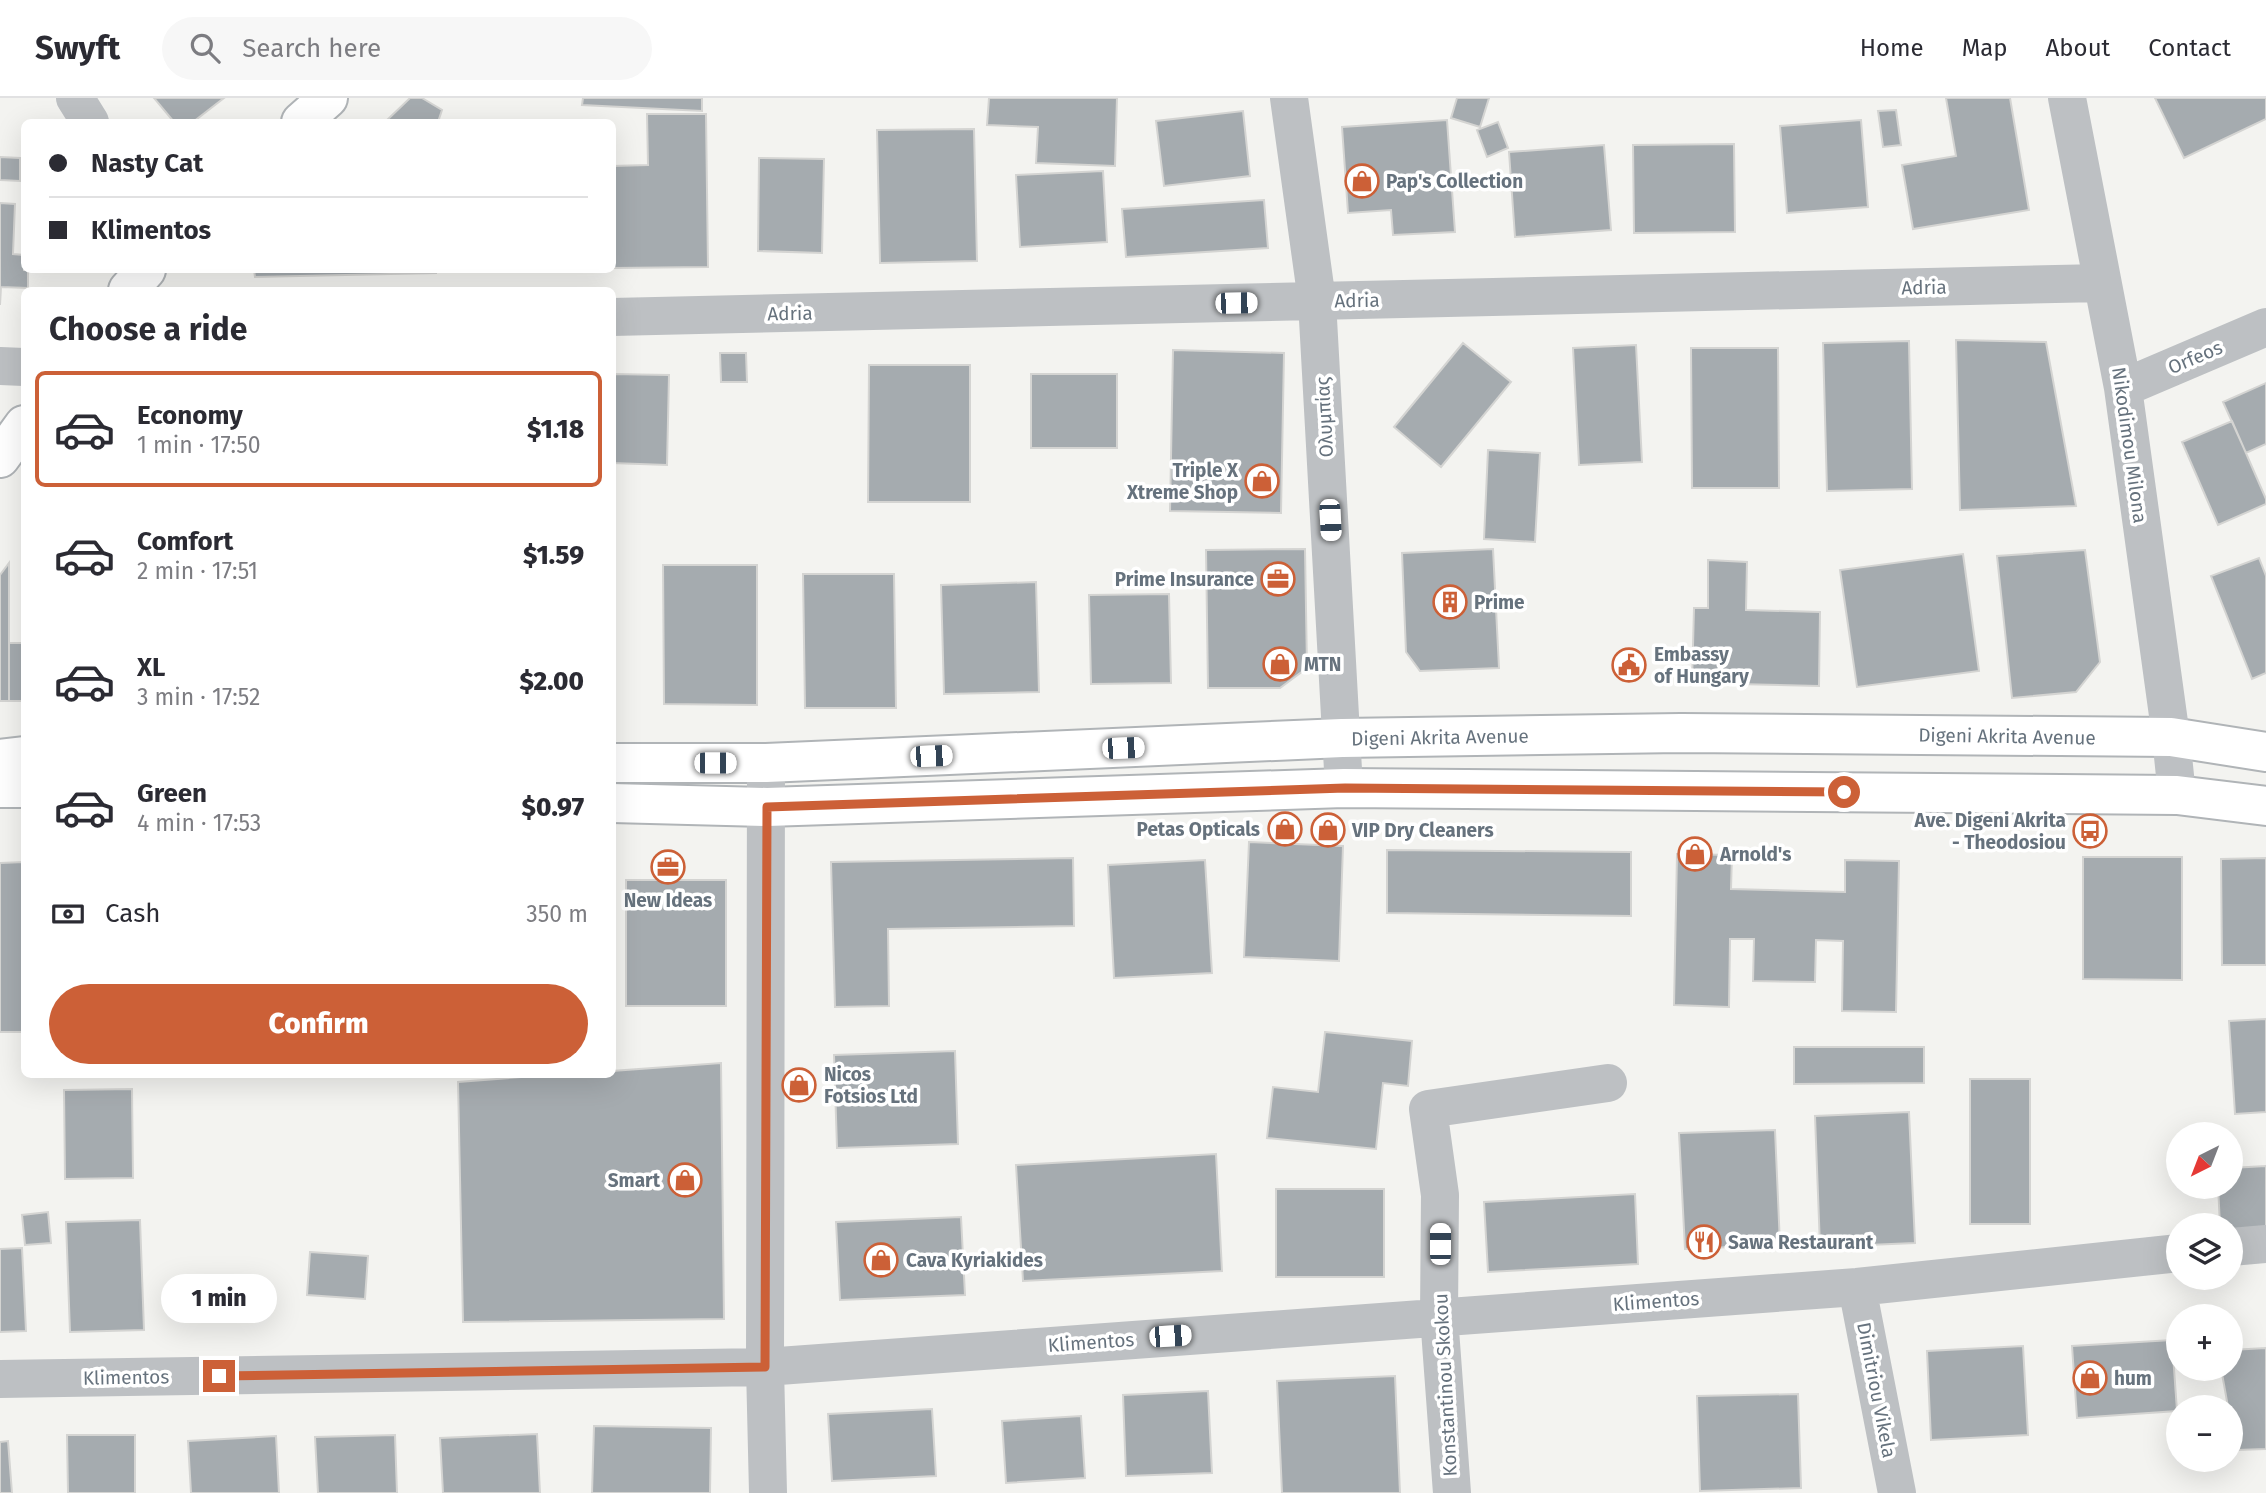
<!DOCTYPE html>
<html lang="en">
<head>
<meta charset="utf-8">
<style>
	body { margin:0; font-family:"Fira Sans",sans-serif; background:#f7f7f7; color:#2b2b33; height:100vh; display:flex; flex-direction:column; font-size:26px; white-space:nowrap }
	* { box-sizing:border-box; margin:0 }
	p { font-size:23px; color:#7c7c81 }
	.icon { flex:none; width:38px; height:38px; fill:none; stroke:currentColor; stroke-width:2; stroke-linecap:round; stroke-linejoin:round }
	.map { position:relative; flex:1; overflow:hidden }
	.details { position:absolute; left:21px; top:189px; width:595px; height:791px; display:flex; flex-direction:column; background:#fff; border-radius:10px; box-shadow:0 7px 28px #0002 }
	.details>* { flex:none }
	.guide { position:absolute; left:21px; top:21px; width:595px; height:154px; border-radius:10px; box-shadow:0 7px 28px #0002; display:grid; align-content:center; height:154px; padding:0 28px; background:#fff }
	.needle { width:46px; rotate:222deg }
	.controls { position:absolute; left:2166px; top:1024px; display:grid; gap:14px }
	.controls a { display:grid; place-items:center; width:77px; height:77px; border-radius:50%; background:#fff; box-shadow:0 7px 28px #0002; font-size:35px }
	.end { position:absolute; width:32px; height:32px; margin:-16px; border:9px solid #cc6037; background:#fff; box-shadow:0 0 0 4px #fff }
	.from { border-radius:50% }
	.bubble { position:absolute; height:49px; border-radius:24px; background:#fff; box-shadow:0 7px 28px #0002; font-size:23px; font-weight:800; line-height:49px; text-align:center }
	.car { position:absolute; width:21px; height:42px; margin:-21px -10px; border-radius:9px; box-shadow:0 0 5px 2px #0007; background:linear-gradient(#fff 24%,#345 0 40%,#fff 0 76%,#345 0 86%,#fff 0) }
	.guide b { display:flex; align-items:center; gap:24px; height:66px; font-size:26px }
	.guide b+b { border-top:2px solid #e1e1e2 }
	.guide i { width:18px; height:18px; background:#2b2b33 }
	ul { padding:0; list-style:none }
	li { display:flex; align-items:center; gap:21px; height:116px; margin:0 14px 10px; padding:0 14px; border:4px solid transparent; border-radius:10px }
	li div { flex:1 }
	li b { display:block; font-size:26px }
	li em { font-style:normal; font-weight:800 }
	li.active { border-color:#cc6037 }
	li>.icon { width:63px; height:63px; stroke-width:1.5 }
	h2 { padding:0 28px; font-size:32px; line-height:84px }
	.pay { display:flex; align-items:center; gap:18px; height:77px; padding:0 28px; font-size:26px }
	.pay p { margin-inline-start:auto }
	.cta { display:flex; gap:14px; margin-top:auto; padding:14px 28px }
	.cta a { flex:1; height:80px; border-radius:42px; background:#cc6037; color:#fff; font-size:28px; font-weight:800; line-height:80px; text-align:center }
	header { display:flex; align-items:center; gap:42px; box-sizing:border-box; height:98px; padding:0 35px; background:#fff; border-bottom:2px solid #e1e1e2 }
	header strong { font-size:33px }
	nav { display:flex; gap:38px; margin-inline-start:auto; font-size:24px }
	.search { width:490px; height:63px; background:#f7f7f7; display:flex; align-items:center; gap:18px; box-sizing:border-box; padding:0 24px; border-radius:38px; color:#7c7c81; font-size:26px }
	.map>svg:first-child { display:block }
	.building { fill:#a5abaf; stroke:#d4d4d2; stroke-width:2 }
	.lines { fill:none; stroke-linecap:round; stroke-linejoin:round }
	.major-casing { stroke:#b0b4b7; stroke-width:42 }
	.minor { stroke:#bdc0c3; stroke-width:38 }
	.major { stroke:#fff; stroke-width:38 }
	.route { stroke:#cc6037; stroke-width:9 }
	.labels { text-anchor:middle; stroke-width:7; stroke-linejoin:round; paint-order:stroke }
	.poi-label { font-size:19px; font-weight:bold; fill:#66727d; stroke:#fff; text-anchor:start }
	.street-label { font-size:19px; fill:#66727d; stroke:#fff }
</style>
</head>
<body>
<header>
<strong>Swyft</strong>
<div class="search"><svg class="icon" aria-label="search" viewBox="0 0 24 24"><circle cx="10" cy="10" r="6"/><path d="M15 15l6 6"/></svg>Search here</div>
<nav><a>Home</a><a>Map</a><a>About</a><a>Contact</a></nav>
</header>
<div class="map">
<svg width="2266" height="1395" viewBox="0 0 2266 1395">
	<rect width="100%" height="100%" fill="#f3f3f0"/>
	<path class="building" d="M154 0H224L193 24H174Z
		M410 0H422L442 12 438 24H385Z
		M583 0H702V13L582 7Z
		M989 0H1117L1115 68 1036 65 1038 29 987 27Z
		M1457 0H1489L1480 29 1451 20Z
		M1946 0H2010L2029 112 1913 131 1902 67 1956 58Z
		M2155 0H2266V21L2184 60Z
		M1896 12 1901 47 1883 49 1878 13Z
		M1243 13 1250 78 1164 88 1156 23Z
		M647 16H706L708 169 613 170 612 68 648 67Z
		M1447 22 1455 134 1393 137 1391 112 1348 115 1342 29Z
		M1861 22 1868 109 1787 115 1780 28Z
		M1498 24 1508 50 1487 59 1477 32Z
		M974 31 977 163 880 165 877 32Z
		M1734 46 1735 134 1634 135 1633 47Z
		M1604 47 1611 132 1515 139 1509 54Z
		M0 59 20 60V83L0 82Z
		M759 60 824 61 822 155 758 153Z
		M1103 73 1107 144 1020 149 1016 77Z
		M1264 102 1268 150 1126 159 1122 111Z
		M0 105 15 106 13 156 24 157V172H28V190L1 189 0 207Z
		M254 172H436V175L255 179Z
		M1956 242 2046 244 2076 408 1960 412Z
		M1909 243 1912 391 1827 393 1823 245Z
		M1463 245 1511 284 1441 369 1394 329Z
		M1636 247 1642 364 1579 367 1573 250Z
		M1691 250H1778L1779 390H1692Z
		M1173 252 1284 255 1281 415 1170 413Z
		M720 255H746L747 284H721Z
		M869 267H970V404H868Z
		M612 276 669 277 667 367 612 365Z
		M1031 276H1117V350H1031Z
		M2266 285V346L2246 355 2223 304Z
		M2232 323 2266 401V406L2218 427 2182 344Z
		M1488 352 1540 355 1535 444 1484 441Z
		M1305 451 1307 570 1280 590H1208L1206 452Z
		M1493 451 1499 570 1420 573 1406 554 1402 455Z
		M2085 452 2100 564 2076 594 2012 600 1997 458Z
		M1963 456 1979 573 1857 589 1840 472Z
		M2259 460 2266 478V575L2252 581 2211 478Z
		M1708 462 1747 464 1746 512 1820 514 1819 588 1692 585 1694 510H1708Z
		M9 465V603H0V477Z
		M663 467H757V607L664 606Z
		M803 476H894L896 610H805Z
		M1036 484 1039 594 944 596 941 487Z
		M1169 496 1171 585 1091 586 1089 497Z
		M9 545H24V603H9Z
		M1249 744 1343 748 1339 863 1244 859Z
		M1387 752 1631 754V818L1387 815Z
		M1677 756 1732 757 1731 791 1845 794V762L1899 763 1896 914 1842 913 1843 843 1816 842 1815 884 1753 883 1754 841H1730L1729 909 1674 907Z
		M2083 759H2182V882L2083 881Z
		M1073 760 1074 828 888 831 889 908 835 909 831 764Z
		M2266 760V867H2222L2221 761Z
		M1205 762 1212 875 1114 880 1108 767Z
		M24 764V934H0V765Z
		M626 782H726V908H626Z
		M2266 921V1014L2235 1016 2229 923Z
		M1325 934 1412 943 1408 988 1383 985 1376 1051 1267 1040 1273 989 1318 994Z
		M1794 949H1924V985L1794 986Z
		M955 953 958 1046 837 1050 834 957Z
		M721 965 724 1221 463 1224 458 984 560 976H612V973Z
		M1970 981H2030V1126H1970Z
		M132 991 133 1080 65 1081 64 992Z
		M1909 1014 1915 1145 1820 1149 1815 1018Z
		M1775 1032 1780 1147 1685 1151 1679 1035Z
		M1216 1056 1222 1173 1023 1183 1016 1067Z
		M2266 1068V1130L2231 1132V1127H2220L2218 1088H2231V1070Z
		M1276 1091H1384V1179H1276Z
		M1635 1096 1638 1166 1488 1174 1484 1104Z
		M48 1114 51 1145 25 1147 22 1117Z
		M961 1119 965 1197 840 1202 836 1124Z
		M140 1122 144 1232 70 1234 66 1124Z
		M22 1150 26 1233 0 1234V1151Z
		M310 1154 368 1158 365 1201 307 1197Z
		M2172 1242 2177 1313 2077 1320 2072 1248Z
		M2023 1248 2028 1337 1931 1342 1927 1253Z
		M2266 1250V1351L2237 1352 2231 1323V1309H2228L2221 1270H2231V1252Z
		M1395 1278 1400 1395H1282L1277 1283Z
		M1208 1293 1212 1375 1126 1378 1123 1297Z
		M1798 1296 1801 1390 1700 1393 1697 1298Z
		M932 1311 936 1378 832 1383 828 1316Z
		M1081 1318 1085 1380 1006 1385 1002 1323Z
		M594 1328 711 1330 710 1395H592Z
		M537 1336 540 1395H443L440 1340Z
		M67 1337H135V1395H68Z
		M395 1337 397 1395H318L315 1339Z
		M276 1338 279 1395H191L188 1343Z
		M8 1343 12 1395H0V1344Z"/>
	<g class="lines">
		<defs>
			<path id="major" d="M301 24 328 0
				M128 192 146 172
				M0 360 24 327
				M0 661 24 658
				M612 665H766L1342 640 1681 635 2171 639 2266 654
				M0 690H24
				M612 705 767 709 1344 690 2177 697 2266 708"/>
		</defs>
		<use href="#major" class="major-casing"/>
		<path class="minor" d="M75 0 90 24
			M1289 0 1317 203 1344 690
			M2067 0 2123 290 2171 639 2177 697
			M612 219 2102 185
			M0 268 24 269
			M2123 290 2266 229
			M766 665 765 1269 768 1395
			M2231 1149 2266 1146
			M1857 1189 1897 1395
			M0 1281 765 1269 1857 1189 2179 1155
			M1452 1395 1439 1218 1440 1097 1428 1011 1608 985"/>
		<use href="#major" class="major"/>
	</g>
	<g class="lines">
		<path class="route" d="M219 1278 765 1269 767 709 1345 690 1844 694"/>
	</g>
	<defs>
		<symbol id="shop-ring" viewBox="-11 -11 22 22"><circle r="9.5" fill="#fff" stroke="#cc6037" stroke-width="1.5"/><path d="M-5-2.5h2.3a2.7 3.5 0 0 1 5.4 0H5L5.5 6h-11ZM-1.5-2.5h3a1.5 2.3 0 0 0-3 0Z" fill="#cc6037"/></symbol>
		<symbol id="office-ring" viewBox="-11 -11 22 22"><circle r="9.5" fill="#fff" stroke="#cc6037" stroke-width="1.5"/><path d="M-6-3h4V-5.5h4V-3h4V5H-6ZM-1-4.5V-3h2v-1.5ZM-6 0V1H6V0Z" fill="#cc6037"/></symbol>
		<symbol id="building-ring" viewBox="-11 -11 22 22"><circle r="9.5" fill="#fff" stroke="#cc6037" stroke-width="1.5"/><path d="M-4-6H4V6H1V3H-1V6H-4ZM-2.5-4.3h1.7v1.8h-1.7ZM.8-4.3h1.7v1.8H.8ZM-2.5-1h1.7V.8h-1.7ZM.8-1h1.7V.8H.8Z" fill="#cc6037"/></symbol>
		<symbol id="civic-ring" viewBox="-11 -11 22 22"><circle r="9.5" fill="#fff" stroke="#cc6037" stroke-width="1.5"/><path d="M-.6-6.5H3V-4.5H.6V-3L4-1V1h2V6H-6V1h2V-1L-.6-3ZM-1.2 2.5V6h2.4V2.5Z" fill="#cc6037"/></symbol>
		<symbol id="bus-ring" viewBox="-11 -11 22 22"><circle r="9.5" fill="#fff" stroke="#cc6037" stroke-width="1.5"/><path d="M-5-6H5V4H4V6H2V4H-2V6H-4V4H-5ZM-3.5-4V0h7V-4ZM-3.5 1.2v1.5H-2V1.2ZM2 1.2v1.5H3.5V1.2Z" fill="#cc6037"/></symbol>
		<symbol id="restaurant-ring" viewBox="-11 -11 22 22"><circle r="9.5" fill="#fff" stroke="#cc6037" stroke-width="1.5"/><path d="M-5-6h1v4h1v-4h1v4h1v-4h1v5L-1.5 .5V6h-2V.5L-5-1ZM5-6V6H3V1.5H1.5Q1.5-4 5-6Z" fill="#cc6037"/></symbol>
	</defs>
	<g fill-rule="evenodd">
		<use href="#shop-ring" x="1343" y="64" width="38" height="38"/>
		<use href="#shop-ring" x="1243" y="364" width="38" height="38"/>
		<use href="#office-ring" x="1259" y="462" width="38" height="38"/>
		<use href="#building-ring" x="1431" y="485" width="38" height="38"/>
		<use href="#shop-ring" x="1261" y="547" width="38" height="38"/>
		<use href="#civic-ring" x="1610" y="548" width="38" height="38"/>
		<use href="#shop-ring" x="1266" y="712" width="38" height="38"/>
		<use href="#shop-ring" x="1309" y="713" width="38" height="38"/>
		<use href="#bus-ring" x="2071" y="714" width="38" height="38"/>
		<use href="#shop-ring" x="1676" y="737" width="38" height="38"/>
		<use href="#office-ring" x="649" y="750" width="38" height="38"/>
		<use href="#shop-ring" x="780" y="968" width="38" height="38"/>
		<use href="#shop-ring" x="666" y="1063" width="38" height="38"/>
		<use href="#restaurant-ring" x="1685" y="1125" width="38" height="38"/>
		<use href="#shop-ring" x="862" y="1143" width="38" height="38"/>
		<use href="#shop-ring" x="2071" y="1261" width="38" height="38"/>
	</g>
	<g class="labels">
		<g class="poi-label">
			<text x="1386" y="90">Pap's Collection</text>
			<text x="1238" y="379" text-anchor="end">Triple X<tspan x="1238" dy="22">Xtreme Shop</tspan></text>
			<text x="1254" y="488" text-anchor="end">Prime Insurance</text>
			<text x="1474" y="511">Prime</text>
			<text x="1654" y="563">Embassy<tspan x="1654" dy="22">of Hungary</tspan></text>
			<text x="1304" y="573">MTN</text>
			<text x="2066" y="729" text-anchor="end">Ave. Digeni Akrita<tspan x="2066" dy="22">- Theodosiou</tspan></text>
			<text x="1260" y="738" text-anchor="end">Petas Opticals</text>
			<text x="1352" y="739">VIP Dry Cleaners</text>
			<text x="1720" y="763">Arnold's</text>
			<text x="668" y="809" text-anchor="middle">New Ideas</text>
			<text x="824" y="983">Nicos<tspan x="824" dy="22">Fotsios Ltd</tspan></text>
			<text x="660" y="1089" text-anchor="end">Smart</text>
			<text x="1728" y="1151">Sawa Restaurant</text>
			<text x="906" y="1169">Cava Kyriakides</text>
			<text x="2114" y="1287">hum</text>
		</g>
		<g class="street-label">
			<text transform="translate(1924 189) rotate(-1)" y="7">Adria</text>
			<text transform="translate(1357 202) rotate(-1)" y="7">Adria</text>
			<text transform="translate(790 215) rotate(-1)" y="7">Adria</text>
			<text transform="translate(2195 259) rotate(-23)" y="7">Orfeos</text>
			<text transform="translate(1324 319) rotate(-93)" y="7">Ολυμπίας</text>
			<text transform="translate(2130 347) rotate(82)" y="7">Nikodimou Milona</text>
			<text transform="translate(2007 638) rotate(1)" y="7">Digeni Akrita Avenue</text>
			<text transform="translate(1440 639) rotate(-1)" y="7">Digeni Akrita Avenue</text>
			<text transform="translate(1656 1203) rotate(-4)" y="7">Klimentos</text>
			<text transform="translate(1091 1244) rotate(-4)" y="7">Klimentos</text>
			<text transform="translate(126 1279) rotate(-1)" y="7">Klimentos</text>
			<text transform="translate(1445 1287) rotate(-93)" y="7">Konstantinou Skokou</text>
			<text transform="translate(1877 1292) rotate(79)" y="7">Dimitriou Vikela</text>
		</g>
	</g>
</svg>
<div class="controls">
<a><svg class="needle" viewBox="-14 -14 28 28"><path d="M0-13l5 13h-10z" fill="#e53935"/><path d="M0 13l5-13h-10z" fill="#7c7c81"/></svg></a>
<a><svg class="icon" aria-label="layers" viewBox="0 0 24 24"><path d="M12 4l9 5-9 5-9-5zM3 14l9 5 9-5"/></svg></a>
<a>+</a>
<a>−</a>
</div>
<i class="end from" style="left:1844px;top:694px"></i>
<i class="end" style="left:219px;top:1278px"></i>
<div class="bubble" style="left:161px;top:1176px;width:116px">1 min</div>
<i class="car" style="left:1236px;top:205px;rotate:89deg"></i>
<i class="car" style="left:1330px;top:422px;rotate:177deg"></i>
<i class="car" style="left:1123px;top:650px;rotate:88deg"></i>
<i class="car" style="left:931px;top:658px;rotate:88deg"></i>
<i class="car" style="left:715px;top:665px;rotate:90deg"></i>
<i class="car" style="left:1440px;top:1146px;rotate:0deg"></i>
<i class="car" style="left:1170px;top:1238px;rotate:86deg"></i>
<div class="guide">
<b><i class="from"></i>Nasty Cat</b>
<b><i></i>Klimentos</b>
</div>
<section class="details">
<h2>Choose a ride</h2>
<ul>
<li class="active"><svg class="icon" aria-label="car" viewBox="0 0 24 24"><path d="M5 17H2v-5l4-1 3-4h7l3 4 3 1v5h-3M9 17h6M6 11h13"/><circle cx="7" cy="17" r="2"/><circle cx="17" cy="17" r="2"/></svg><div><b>Economy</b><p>1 min · 17:50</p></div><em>$1.18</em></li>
<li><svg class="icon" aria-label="car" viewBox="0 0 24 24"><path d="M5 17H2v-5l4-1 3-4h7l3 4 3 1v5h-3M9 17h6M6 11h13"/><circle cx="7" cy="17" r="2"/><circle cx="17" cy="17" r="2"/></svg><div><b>Comfort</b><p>2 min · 17:51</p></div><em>$1.59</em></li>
<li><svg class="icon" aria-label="car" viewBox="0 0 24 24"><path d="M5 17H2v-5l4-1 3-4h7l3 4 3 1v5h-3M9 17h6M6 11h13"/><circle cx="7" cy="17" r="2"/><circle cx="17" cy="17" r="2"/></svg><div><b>XL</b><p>3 min · 17:52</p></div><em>$2.00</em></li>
<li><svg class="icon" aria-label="car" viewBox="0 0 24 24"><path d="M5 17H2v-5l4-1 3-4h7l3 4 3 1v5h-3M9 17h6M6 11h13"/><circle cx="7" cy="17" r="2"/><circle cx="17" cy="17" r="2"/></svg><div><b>Green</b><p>4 min · 17:53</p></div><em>$0.97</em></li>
</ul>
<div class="pay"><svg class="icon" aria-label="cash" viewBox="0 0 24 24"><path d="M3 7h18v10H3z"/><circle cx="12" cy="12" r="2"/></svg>Cash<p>350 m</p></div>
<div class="cta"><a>Confirm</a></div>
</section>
</div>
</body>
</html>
